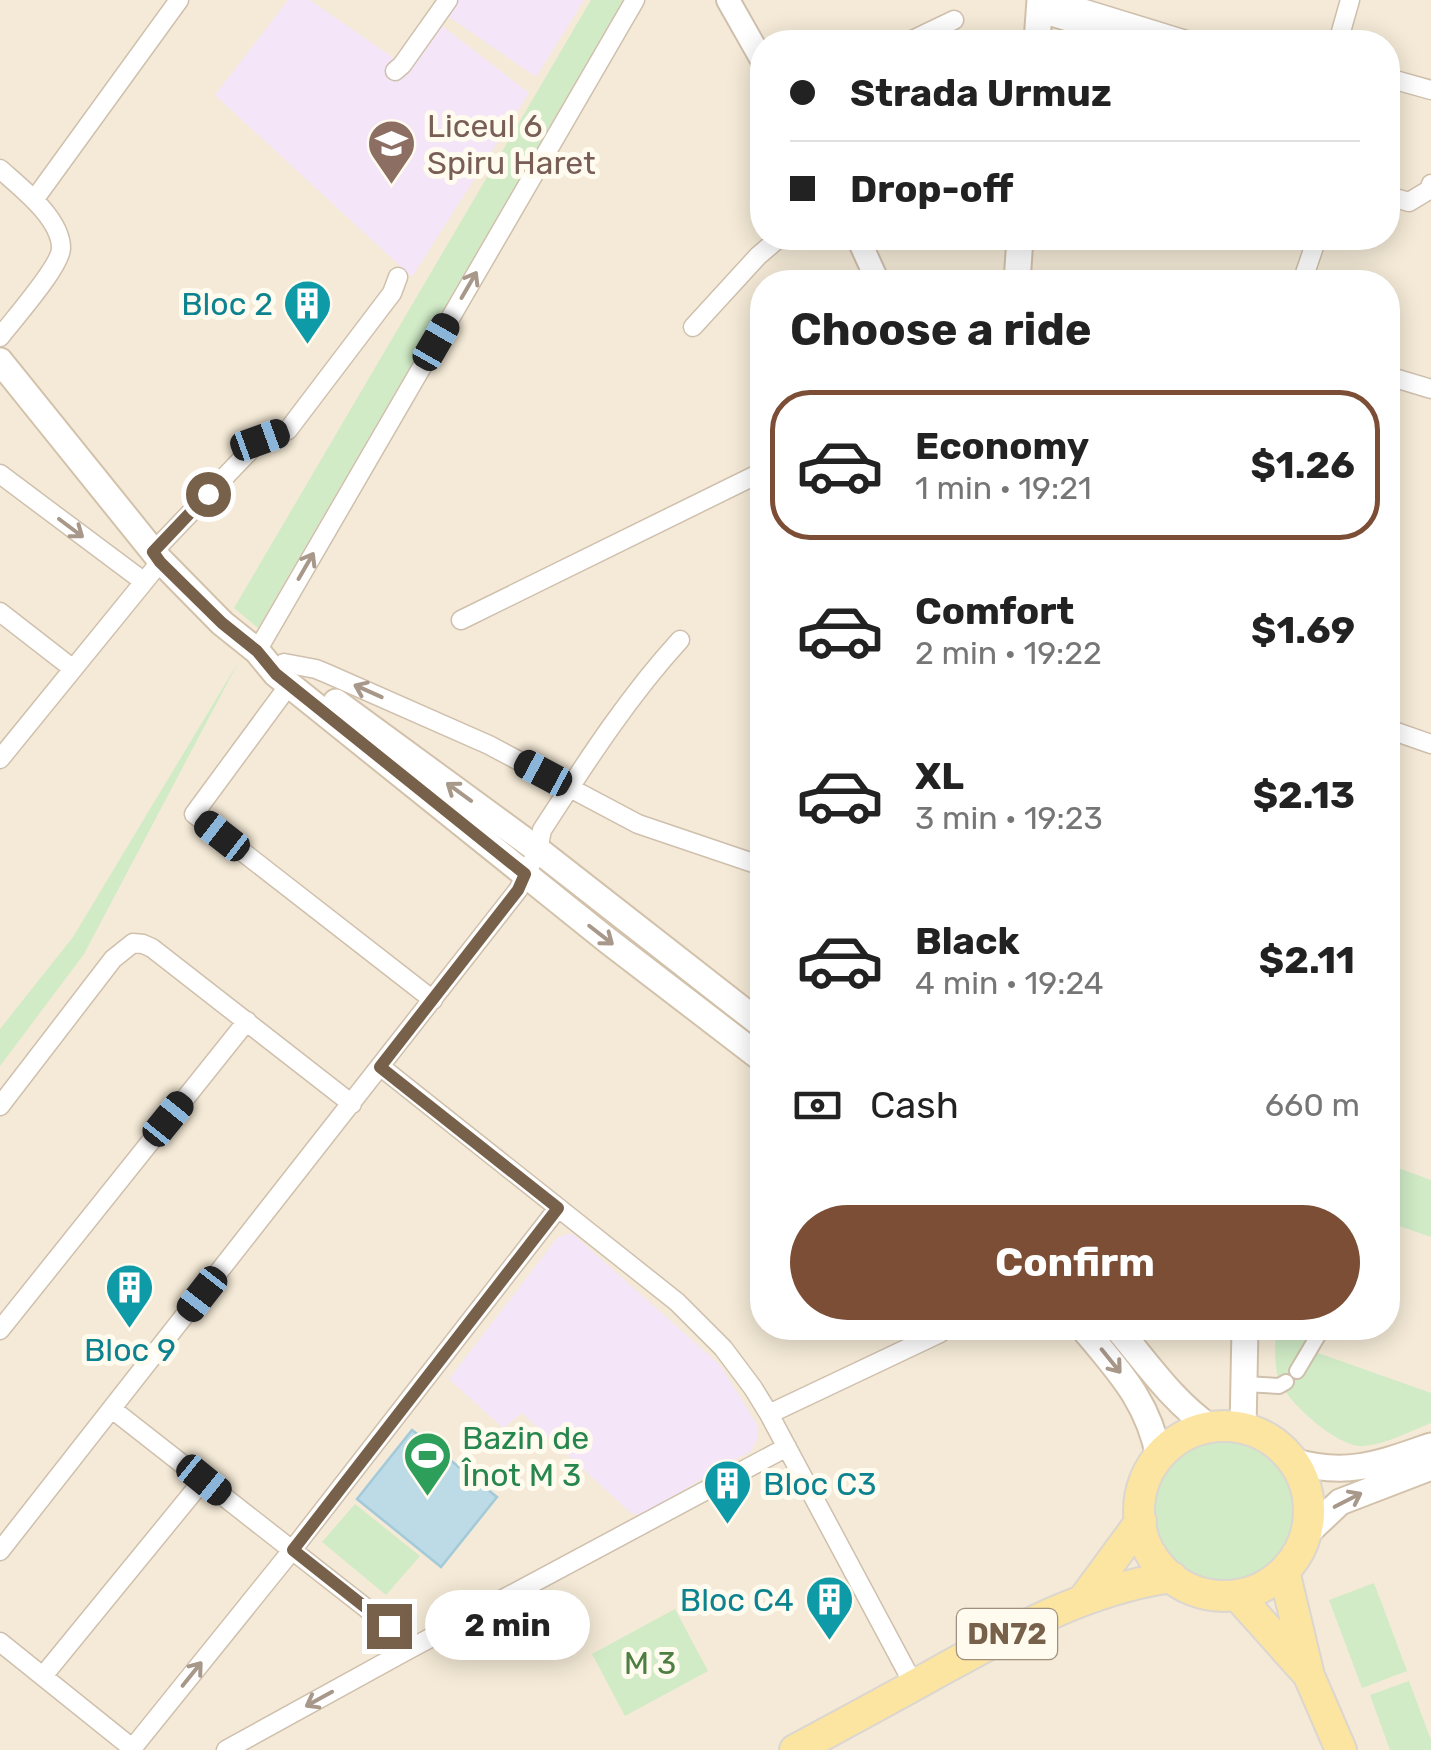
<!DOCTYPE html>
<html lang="en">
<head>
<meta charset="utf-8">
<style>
	body { margin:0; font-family:Rubik,sans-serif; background:#f6f6f6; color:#222; height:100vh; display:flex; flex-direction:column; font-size:38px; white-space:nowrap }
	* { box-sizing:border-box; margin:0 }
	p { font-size:32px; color:#767676 }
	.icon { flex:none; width:55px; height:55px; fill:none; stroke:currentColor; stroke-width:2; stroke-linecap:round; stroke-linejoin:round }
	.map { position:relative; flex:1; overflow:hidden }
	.drawer { position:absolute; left:750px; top:270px; width:650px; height:1070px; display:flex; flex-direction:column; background:#fff; border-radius:40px; box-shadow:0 5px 25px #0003 }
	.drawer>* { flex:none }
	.guide { position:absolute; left:750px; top:30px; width:650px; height:220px; border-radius:40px; box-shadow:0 5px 25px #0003; display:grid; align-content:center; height:220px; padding:0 40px; background:#fff }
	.end { position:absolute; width:45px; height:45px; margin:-22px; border:12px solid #78614b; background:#fff; box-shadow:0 0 0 5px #fff }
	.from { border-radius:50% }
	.bubble { position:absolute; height:70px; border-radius:35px; background:#fff; box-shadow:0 5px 25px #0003; font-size:32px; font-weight:700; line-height:70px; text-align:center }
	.car { position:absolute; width:30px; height:60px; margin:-30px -15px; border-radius:12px; box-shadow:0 0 8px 2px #0007; background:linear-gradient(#222 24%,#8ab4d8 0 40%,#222 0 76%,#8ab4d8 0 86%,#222 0) }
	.guide b { display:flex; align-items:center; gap:35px; height:95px; font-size:38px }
	.guide b+b { border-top:2px solid #e0e0e0 }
	.guide i { width:25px; height:25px; background:#222 }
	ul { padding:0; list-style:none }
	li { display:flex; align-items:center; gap:30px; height:150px; margin:0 20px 15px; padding:0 20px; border:5px solid transparent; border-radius:40px }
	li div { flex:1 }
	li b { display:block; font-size:38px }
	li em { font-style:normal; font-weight:700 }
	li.current { border-color:#7b4e35 }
	li>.icon { width:90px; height:90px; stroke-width:1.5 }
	h2 { padding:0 40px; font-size:45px; line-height:120px }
	.pay { display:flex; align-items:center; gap:25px; height:110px; padding:0 40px; font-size:38px }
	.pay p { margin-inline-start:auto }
	.cta { display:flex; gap:20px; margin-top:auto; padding:20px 40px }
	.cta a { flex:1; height:115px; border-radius:60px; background:#7b4e35; color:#fff; font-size:40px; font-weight:700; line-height:115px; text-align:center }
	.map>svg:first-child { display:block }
	.residential { fill:#f5ead7; fill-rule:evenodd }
	.education { fill:#f4e5f9 }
	.green { fill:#d0ebc6 }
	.water { fill:#bcdbe7; stroke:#a2cad9; stroke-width:2.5 }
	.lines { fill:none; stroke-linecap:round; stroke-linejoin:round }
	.pedestrian-casing { stroke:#cfc0ad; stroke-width:18 }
	.minor-casing { stroke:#cfc0ad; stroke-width:21 }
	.tertiary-casing { stroke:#cfc0ad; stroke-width:26 }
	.secondary-casing { stroke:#d2c2ab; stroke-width:29 }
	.primary-casing { stroke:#dcd6d0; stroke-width:34 }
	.pedestrian { stroke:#fff; stroke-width:14 }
	.minor { stroke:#fff; stroke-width:18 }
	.tertiary { stroke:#fff; stroke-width:22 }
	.secondary { stroke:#fff; stroke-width:25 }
	.primary { stroke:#fbe5a1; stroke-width:30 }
	.oneway { stroke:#a7988a }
	.route { stroke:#78614b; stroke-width:12 }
	.labels { text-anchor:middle; stroke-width:10; stroke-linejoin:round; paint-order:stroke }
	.shield { fill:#fffbef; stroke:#a08f7c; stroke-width:2.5 }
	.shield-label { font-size:30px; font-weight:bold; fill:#78614b }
	.education-label { font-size:32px; fill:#785e54; stroke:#fffbef; text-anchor:start }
	.culture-label { font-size:32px; fill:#0d838f; stroke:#fffbef; text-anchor:end }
	.leisure-label { font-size:32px; fill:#27864d; stroke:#fffbef; text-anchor:start }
	.park-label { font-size:32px; fill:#4d7e42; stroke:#fffbef }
</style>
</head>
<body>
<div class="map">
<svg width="1431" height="1750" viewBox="0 0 1431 1750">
	<rect width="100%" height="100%" fill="#fdf7e8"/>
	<path class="residential" d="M0 0H1431V1750H0ZM762 42H1388V238H762ZM762 282H1388V1328H762Z"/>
	<path class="education" d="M288 0H310L408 68 441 25 529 93 412 277 215 95Z
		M457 0H584L536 77 446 15Z
		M572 1233 721 1366 758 1426V1438L751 1451 640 1515 631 1513 522 1413 503 1428 449 1379 558 1237Z"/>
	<path class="green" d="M591 0H623L258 628 234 608Z
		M239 661 84 954 0 1066V1029L73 937Z
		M568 883 762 1036V1049L561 890Z
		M1398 1168 1431 1180V1237L1388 1222V1204Z
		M1275 1328H1307L1304 1348 1431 1393V1423C1410 1431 1387 1444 1364 1446 1340 1449 1289 1404 1280 1382 1273 1367 1276 1344 1275 1328Z
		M1153 1512a71 71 0 1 1 142 0a71 71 0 1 1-142 0Z
		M355 1504 420 1556 386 1595 322 1542Z
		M1374 1583 1407 1671 1362 1688 1329 1600Z
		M675 1609 708 1671 625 1716 592 1654Z
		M1409 1681 1431 1740V1750H1390L1370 1695Z"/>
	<path class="water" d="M412 1430 497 1497 441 1567 357 1499Z"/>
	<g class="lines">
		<defs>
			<path id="pedestrian" d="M1297 1371 1319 1334
				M1244 1384 1279 1386 1286 1382"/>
			<path id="minor" d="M1056 0 1193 42
				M1039 13 1135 42
				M908 42 954 20
				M1338 42 1350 0
				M395 71 402 65 448 0
				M1388 78 1431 90
				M0 169C20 187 61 218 61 248 61 266 13 320 0 337
				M1388 196 1409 202 1429 190 1431 184
				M34 200 179 0
				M1302 282 1317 238
				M693 327 758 256 779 238
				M1388 376 1431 389
				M0 474 143 581
				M153 552 260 440 288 430 392 293 398 277
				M0 612 72 668
				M461 620 762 472
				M257 651 635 0
				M284 663 316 669 328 674 489 745 638 824 762 866
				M289 685 194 814 433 1000
				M1388 729 1431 744
				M0 759 161 561
				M381 1067 677 1302 723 1348 753 1388 769 1414 914 1685
				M0 1106 113 959 133 943 143 944 152 948 352 1104
				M0 1330 247 1021
				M112 1409 389 1626 404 1652
				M769 1414 940 1333 947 1328
				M0 1551 518 890 538 850 542 830C585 764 627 698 680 640
				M0 1642 132 1748
				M43 1676 204 1479
				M131 1750 293 1549 558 1208
				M226 1750 404 1652 787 1447"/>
			<path id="tertiary" d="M728 0 762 60
				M858 238 878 282"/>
			<path id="secondary" d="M1037 42 1040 0
				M1017 282 1020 238
				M0 361 161 561 222 623 257 651 276 674 607 940 762 1059
				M336 702 538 850 762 1025
				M1083 1328C1118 1370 1149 1402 1159 1458
				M1117 1328C1147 1363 1172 1401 1211 1428
				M1243 1429 1245 1328
				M1292 1461C1347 1477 1379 1464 1431 1446
				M1305 1535 1340 1502 1431 1467"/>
			<path id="primary" d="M1139 1511a85 85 0 1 1 170 0a85 85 0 1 1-170 0Z
				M1284 1571 1309 1676 1341 1750
				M1237 1595 1305 1671
				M1083 1600 1141 1521
				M795 1750C843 1724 890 1699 938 1672 1012 1631 1087 1589 1172 1577"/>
		</defs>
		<use href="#pedestrian" class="pedestrian-casing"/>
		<use href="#minor" class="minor-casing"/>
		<use href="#tertiary" class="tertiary-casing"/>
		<use href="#secondary" class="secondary-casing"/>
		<use href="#primary" class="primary-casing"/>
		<use href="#pedestrian" class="pedestrian"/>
		<use href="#minor" class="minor"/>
		<use href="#tertiary" class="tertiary"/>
		<use href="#secondary" class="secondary"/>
		<use href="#primary" class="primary"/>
	</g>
	<defs><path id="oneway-shaft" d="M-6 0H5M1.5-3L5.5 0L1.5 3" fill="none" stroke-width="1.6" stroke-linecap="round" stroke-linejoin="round" transform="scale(2.5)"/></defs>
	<g class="oneway">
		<use href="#oneway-shaft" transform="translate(469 285) rotate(-60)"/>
		<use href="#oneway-shaft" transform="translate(71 528) rotate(37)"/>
		<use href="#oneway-shaft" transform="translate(306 566) rotate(-60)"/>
		<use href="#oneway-shaft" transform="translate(368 691) rotate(-156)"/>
		<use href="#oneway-shaft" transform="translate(459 792) rotate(-144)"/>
		<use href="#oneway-shaft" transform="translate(601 935) rotate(38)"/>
		<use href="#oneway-shaft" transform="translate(1111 1361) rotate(51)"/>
		<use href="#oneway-shaft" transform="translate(1348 1500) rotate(-27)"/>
		<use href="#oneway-shaft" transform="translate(192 1674) rotate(-51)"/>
		<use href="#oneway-shaft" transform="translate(319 1699) rotate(151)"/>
	</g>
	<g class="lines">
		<path class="route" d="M208 494 153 552 160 562 222 623 257 651 276 674 525 874 518 890 380 1067 558 1208 293 1550 389 1626"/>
	</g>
	<defs>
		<symbol id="school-pin" viewBox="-11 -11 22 30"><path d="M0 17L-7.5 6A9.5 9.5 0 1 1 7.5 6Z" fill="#8d6e63" stroke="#fffbef"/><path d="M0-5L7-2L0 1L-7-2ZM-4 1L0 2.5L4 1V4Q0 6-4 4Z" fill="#fff"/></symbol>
		<symbol id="building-pin" viewBox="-11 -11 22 30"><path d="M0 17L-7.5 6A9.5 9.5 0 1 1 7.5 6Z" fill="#0f9aa8" stroke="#fffbef"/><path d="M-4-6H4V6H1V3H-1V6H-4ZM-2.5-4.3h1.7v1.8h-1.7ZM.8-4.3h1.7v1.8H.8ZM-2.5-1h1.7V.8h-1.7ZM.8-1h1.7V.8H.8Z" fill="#fff"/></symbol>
		<symbol id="stadium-pin" viewBox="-11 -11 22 30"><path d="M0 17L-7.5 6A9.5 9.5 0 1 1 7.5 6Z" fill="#2e9e5b" stroke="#fffbef"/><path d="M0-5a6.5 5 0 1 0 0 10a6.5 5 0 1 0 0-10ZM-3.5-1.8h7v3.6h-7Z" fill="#fff"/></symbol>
	</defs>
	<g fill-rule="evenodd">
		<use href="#school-pin" x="364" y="116" width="55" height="75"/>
		<use href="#building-pin" x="280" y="276" width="55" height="75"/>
		<use href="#building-pin" x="102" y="1260" width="55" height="75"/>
		<use href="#stadium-pin" x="400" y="1428" width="55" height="75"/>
		<use href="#building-pin" x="700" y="1456" width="55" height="75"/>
		<use href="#building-pin" x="802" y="1572" width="55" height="75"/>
	</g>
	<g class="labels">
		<rect class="shield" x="957" y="1609" width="100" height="50" rx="8"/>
		<g class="shield-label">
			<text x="1007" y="1644">DN72</text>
		</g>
		<g class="education-label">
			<text x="427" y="137">Liceul 6<tspan x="427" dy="37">Spiru Haret</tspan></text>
		</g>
		<g class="culture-label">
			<text x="273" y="315">Bloc 2</text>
			<text x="130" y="1361" text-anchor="middle">Bloc 9</text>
			<text x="763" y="1495" text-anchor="start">Bloc C3</text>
			<text x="794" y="1611">Bloc C4</text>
		</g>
		<g class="leisure-label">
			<text x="462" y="1449">Bazin de<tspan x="462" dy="37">Înot M 3</tspan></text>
		</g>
		<g class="park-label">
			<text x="650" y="1674">M 3</text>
		</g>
	</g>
</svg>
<i class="end from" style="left:208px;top:494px"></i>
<i class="end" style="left:389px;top:1626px"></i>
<div class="bubble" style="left:425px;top:1590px;width:165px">2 min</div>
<i class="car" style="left:436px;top:342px;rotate:30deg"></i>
<i class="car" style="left:260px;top:440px;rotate:70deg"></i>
<i class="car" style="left:543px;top:773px;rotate:298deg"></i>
<i class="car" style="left:222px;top:836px;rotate:308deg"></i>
<i class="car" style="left:168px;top:1119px;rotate:39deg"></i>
<i class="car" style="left:202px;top:1294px;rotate:218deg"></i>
<i class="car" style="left:204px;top:1480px;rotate:129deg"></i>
<div class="guide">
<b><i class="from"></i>Strada Urmuz</b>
<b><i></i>Drop-off</b>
</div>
<section class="drawer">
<h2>Choose a ride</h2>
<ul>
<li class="current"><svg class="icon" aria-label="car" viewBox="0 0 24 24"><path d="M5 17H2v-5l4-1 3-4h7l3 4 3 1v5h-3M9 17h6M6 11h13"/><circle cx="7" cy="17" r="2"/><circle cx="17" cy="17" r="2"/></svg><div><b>Economy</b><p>1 min · 19:21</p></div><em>$1.26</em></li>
<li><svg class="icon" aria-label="car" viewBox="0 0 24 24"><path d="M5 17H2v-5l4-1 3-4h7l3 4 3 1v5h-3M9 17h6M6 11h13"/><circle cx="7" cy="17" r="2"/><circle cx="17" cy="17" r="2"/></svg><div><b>Comfort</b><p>2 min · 19:22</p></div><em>$1.69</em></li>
<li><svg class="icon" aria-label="car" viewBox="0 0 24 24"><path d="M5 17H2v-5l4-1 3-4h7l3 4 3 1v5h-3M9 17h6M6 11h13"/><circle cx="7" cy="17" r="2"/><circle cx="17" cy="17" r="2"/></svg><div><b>XL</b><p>3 min · 19:23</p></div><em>$2.13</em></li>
<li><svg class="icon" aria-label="car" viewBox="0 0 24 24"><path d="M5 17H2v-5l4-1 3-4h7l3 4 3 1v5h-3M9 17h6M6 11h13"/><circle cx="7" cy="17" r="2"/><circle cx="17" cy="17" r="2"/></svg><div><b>Black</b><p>4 min · 19:24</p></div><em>$2.11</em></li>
</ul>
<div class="pay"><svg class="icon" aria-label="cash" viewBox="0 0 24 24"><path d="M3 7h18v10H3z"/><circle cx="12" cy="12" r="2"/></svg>Cash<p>660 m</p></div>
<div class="cta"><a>Confirm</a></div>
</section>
</div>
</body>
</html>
